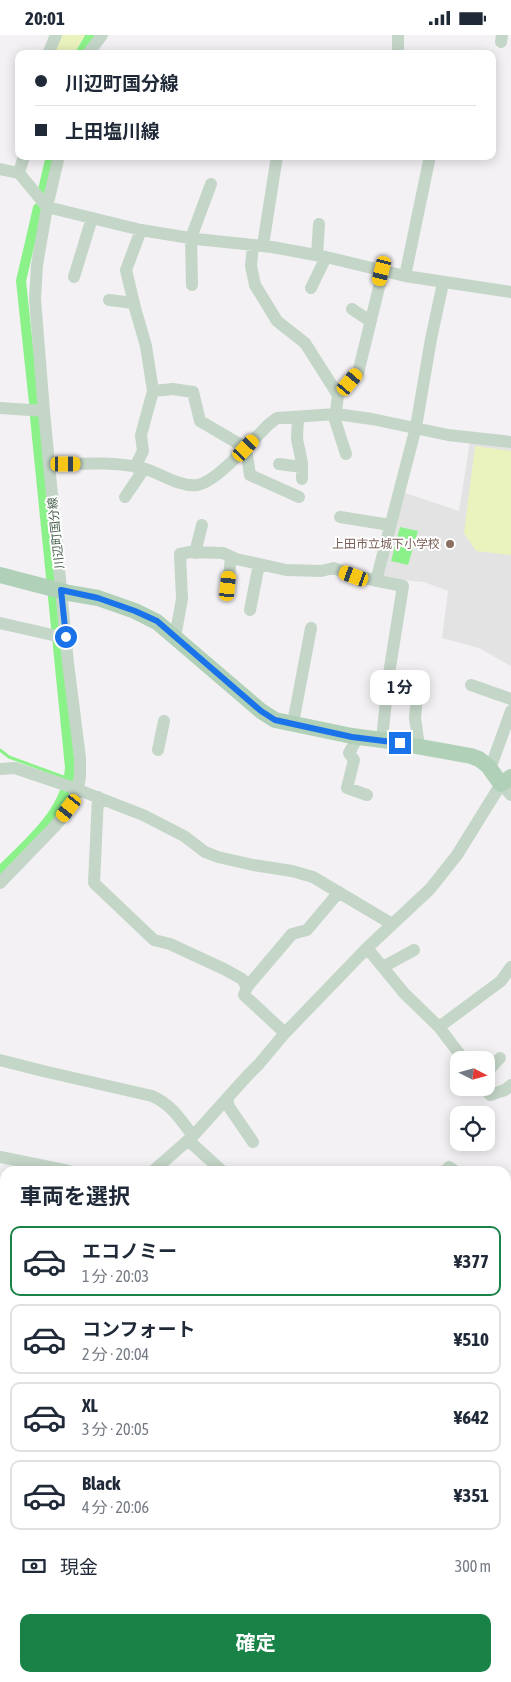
<!DOCTYPE html>
<html lang="ja">
<head>
<meta charset="utf-8">
<style>
	body { margin:0; font-family:"Asap Condensed","Noto Sans JP",sans-serif; background:#f6f6f7; color:#1f2937; height:100vh; display:flex; flex-direction:column; font-size:19px; white-space:nowrap }
	* { box-sizing:border-box; margin:0 }
	p { font-size:16px; color:#747a83 }
	.icon { flex:none; width:28px; height:28px; fill:none; stroke:currentColor; stroke-width:2; stroke-linecap:round; stroke-linejoin:round }
	.map { position:relative; flex:1; overflow:hidden }
	.side { position:absolute; left:0px; top:1131px; width:511px; height:516px; display:flex; flex-direction:column; background:#fff; border-radius:15px 15px 0 0; box-shadow:0 2px 12px #0003 }
	.side>* { flex:none }
	.guide { position:absolute; left:15px; top:15px; width:481px; height:110px; border-radius:10px; box-shadow:0 2px 12px #0003; display:grid; align-content:center; height:110px; padding:0 20px; background:#fff }
	.needle { width:32px; rotate:96deg }
	.tools { position:absolute; left:450px; top:1016px; display:grid; gap:10px }
	.tools a { display:grid; place-items:center; width:45px; height:45px; border-radius:10px; background:#fff; box-shadow:0 2px 12px #0003; font-size:25px }
	.end { position:absolute; width:22px; height:22px; margin:-11px; border:6px solid #1a73e8; background:#fff; box-shadow:0 0 0 2px #fff }
	.from { border-radius:50% }
	.bubble { position:absolute; height:35px; border-radius:10px; background:#fff; box-shadow:0 2px 12px #0003; font-size:16px; font-weight:700; line-height:35px; text-align:center }
	.car { position:absolute; width:15px; height:30px; margin:-15px -8px; border-radius:6px; box-shadow:0 0 4px 1px #0007; background:linear-gradient(#f5c518 24%,#345 0 40%,#f5c518 0 76%,#345 0 86%,#f5c518 0) }
	.guide b { display:flex; align-items:center; gap:18px; height:48px; font-size:19px }
	.guide b+b { border-top:1px solid #e0e1e3 }
	.guide i { width:12px; height:12px; background:#1f2937 }
	ul { padding:0; list-style:none }
	li { display:flex; align-items:center; gap:15px; height:70px; margin:0 10px 8px; padding:0 10px; border:2px solid #e0e1e3; border-radius:10px }
	li div { flex:1 }
	li b { display:block; font-size:19px }
	li em { font-style:normal; font-weight:700 }
	li.active { border-color:#188247 }
	li>.icon { width:45px; height:45px; stroke-width:1.5 }
	h2 { padding:0 20px; font-size:22px; line-height:60px }
	.pay { display:flex; align-items:center; gap:12px; height:55px; padding:0 20px; font-size:19px }
	.pay p { margin-inline-start:auto }
	.action { display:flex; gap:10px; margin-top:auto; padding:10px 20px }
	.action a { flex:1; height:58px; border-radius:10px; background:#188247; color:#fff; font-size:20px; font-weight:700; line-height:58px; text-align:center }
	.status { display:flex; justify-content:space-between; align-items:center; height:35px; padding:0 25px; background:#fff; direction:ltr }
	.status svg { height:14px; fill:currentColor }
	.map>svg:first-child { display:block }
	.education { fill:#e4e3e4 }
	.green { fill:#eaf2be }
	.water { fill:#8bf189 }
	.lines { fill:none; stroke-linecap:round; stroke-linejoin:round }
	.stream { stroke:#8bf189; stroke-width:3 }
	.canal { stroke:#8bf189; stroke-width:10 }
	.minor { stroke:#c4d6c8; stroke-width:12 }
	.major { stroke:#b0d1b8; stroke-width:16 }
	.route { stroke:#1a73e8; stroke-width:6 }
	.education-dot { fill:#8d6e63; stroke:#fff; stroke-width:2 }
	.labels { text-anchor:middle; stroke-width:4; stroke-linejoin:round; paint-order:stroke }
	.street-label { font-size:12px; fill:#48604d; stroke:#fff }
	.education-label { font-size:12px; fill:#785e54; stroke:#fff; text-anchor:end }
</style>
</head>
<body>
<div class="status"><b>20:01</b><svg viewBox="0 0 49 12"><path d="M0 12V9h3v3zM5 12V6h3v6zM10 12V3h3v9zM15 12V0h3v12zM26 1h20v11H26zM47 4h2v5h-2z"/></svg></div>
<div class="map">
<svg width="511" height="1647" viewBox="0 0 511 1647">
	<rect width="100%" height="100%" fill="#f3f1f3"/>
	<path class="education" d="M470 406 511 411V631L479 613 442 603 448 556 424 547 381 543 402 457 459 476Z"/>
	<path class="green" d="M60 0H85L74 19H53Z
		M475 411 511 416V520L476 516 464 498Z"/>
	<path class="water" d="M400 492 418 496 408 530 391 526Z"/>
	<g class="lines">
		<path class="stream" d="M0 715 9 722 69 744
			M506 1150 511 1146"/>
		<path class="canal" d="M80 19 91 0
			M43 155 51 121
			M34 368 21 246 38 173
			M35 382 51 542
			M0 836C29 807 68 776 70 732L53 562"/>
		<path class="minor" d="M398 0V19
			M501 7 502 0
			M48 19 56 0
			M88 19 102 0
			M0 134 19 138 47 172 141 195 196 204 272 212 326 222 405 241 511 257
			M19 138 24 121
			M141 195 126 235 135 273 146 311 153 356 173 354 193 357 200 386 246 413 268 390 277 383 336 379 372 384 448 400 511 407
			M253 210 251 231 255 250 277 286 305 308 338 360
			M263 210 277 121
			M317 220 319 189
			M405 241 430 121
			M74 242 92 183
			M192 250 191 203 211 149
			M311 253 326 222
			M109 265 134 268
			M352 274 370 286
			M0 373 44 376
			M298 382 297 404 302 428V444
			M246 413 250 440 299 462
			M346 419 335 385 338 360 358 338 383 236
			M279 429 302 432
			M49 430C79 429 112 426 142 433 159 437 178 452 197 450 212 448 234 424 246 413
			M135 432 143 416 141 400 153 356
			M125 462 144 434
			M340 482 390 490
			M195 518 202 490
			M376 546 416 392 431 304 443 248
			M228 551 231 522
			M250 575 259 529
			M0 588 66 603
			M175 602 182 564 180 519 190 517 223 518 236 524 286 535 321 536 334 533 354 541 403 551 388 645 382 705
			M471 650 511 664
			M418 651 415 683 419 711
			M293 688 311 593
			M352 701 354 709 349 718 354 725 347 753 367 760
			M158 715 164 686
			M0 734 15 733 71 752 143 780 184 801 205 817 218 822 253 830 292 836 313 842 392 889
			M490 734 511 676
			M98 762 94 848 154 905 170 909 224 934 242 944 247 952
			M0 848 56 790 69 773 78 754 80 741V723L68 628 44 376 35 264 37 230 47 172 59 121
			M367 913 404 958 439 992 464 1025
			M383 932 414 915
			M439 992 501 946 511 932
			M285 998 244 960 247 952 292 899 307 895 339 857
			M0 1025 43 1036 152 1061C171 1069 181 1085 193 1101
			M486 1038 500 1023
			M484 1052 490 1060 505 1055 511 1050
			M227 1063 229 1072 253 1107
			M188 1105 222 1136
			M0 1122 69 1136
			M153 1136 193 1101 248 1040 259 1029 285 998 367 913 430 854 457 820 501 749 511 760
			M445 1136 449 1132 455 1136
			M506 1312 511 1305
			M0 1343 5 1336
			M0 1495 5 1493
			M506 1593 511 1590
			M383 1642 387 1647
			M0 1644 2 1647
			M18 1647 20 1642
			M147 1647 148 1642
			M423 1647 429 1642"/>
		<path class="major" d="M0 540 69 558 98 563 135 576 157 587 261 676 275 685 352 701 382 705 471 721 479 724 488 731 501 749 511 742"/>
	</g>
	<g class="lines">
		<path class="route" d="M66 602 61 555 98 563 135 576 157 586 261 676 275 685 352 702 400 708"/>
	</g>
	<circle class="education-dot" cx="450" cy="509" r="5"/>
	<g class="labels">
		<g class="street-label">
			<text transform="translate(56 498) rotate(-96)" y="4">川辺町国分線</text>
		</g>
		<g class="education-label">
			<text x="440" y="513">上田市立城下小学校</text>
		</g>
	</g>
</svg>
<div class="tools">
<a><svg class="needle" viewBox="-14 -14 28 28"><path d="M0-13l5 13h-10z" fill="#e53935"/><path d="M0 13l5-13h-10z" fill="#747a83"/></svg></a>
<a><svg class="icon" aria-label="locate" viewBox="0 0 24 24"><circle cx="12" cy="12" r="6"/><path d="M12 2v4M12 18v4M2 12h4M18 12h4"/></svg></a>
</div>
<i class="end from" style="left:66px;top:602px"></i>
<i class="end" style="left:400px;top:708px"></i>
<div class="bubble" style="left:370px;top:635px;width:60px">1 分</div>
<i class="car" style="left:382px;top:236px;rotate:194deg"></i>
<i class="car" style="left:350px;top:347px;rotate:40deg"></i>
<i class="car" style="left:246px;top:413px;rotate:43deg"></i>
<i class="car" style="left:66px;top:429px;rotate:90deg"></i>
<i class="car" style="left:354px;top:541px;rotate:290deg"></i>
<i class="car" style="left:228px;top:551px;rotate:6deg"></i>
<i class="car" style="left:69px;top:773px;rotate:217deg"></i>
<div class="guide">
<b><i class="from"></i>川辺町国分線</b>
<b><i></i>上田塩川線</b>
</div>
<section class="side">
<h2>車両を選択</h2>
<ul>
<li class="active"><svg class="icon" aria-label="car" viewBox="0 0 24 24"><path d="M5 17H2v-5l4-1 3-4h7l3 4 3 1v5h-3M9 17h6M6 11h13"/><circle cx="7" cy="17" r="2"/><circle cx="17" cy="17" r="2"/></svg><div><b>エコノミー</b><p>1 分 · 20:03</p></div><em>¥377</em></li>
<li><svg class="icon" aria-label="car" viewBox="0 0 24 24"><path d="M5 17H2v-5l4-1 3-4h7l3 4 3 1v5h-3M9 17h6M6 11h13"/><circle cx="7" cy="17" r="2"/><circle cx="17" cy="17" r="2"/></svg><div><b>コンフォート</b><p>2 分 · 20:04</p></div><em>¥510</em></li>
<li><svg class="icon" aria-label="car" viewBox="0 0 24 24"><path d="M5 17H2v-5l4-1 3-4h7l3 4 3 1v5h-3M9 17h6M6 11h13"/><circle cx="7" cy="17" r="2"/><circle cx="17" cy="17" r="2"/></svg><div><b>XL</b><p>3 分 · 20:05</p></div><em>¥642</em></li>
<li><svg class="icon" aria-label="car" viewBox="0 0 24 24"><path d="M5 17H2v-5l4-1 3-4h7l3 4 3 1v5h-3M9 17h6M6 11h13"/><circle cx="7" cy="17" r="2"/><circle cx="17" cy="17" r="2"/></svg><div><b>Black</b><p>4 分 · 20:06</p></div><em>¥351</em></li>
</ul>
<div class="pay"><svg class="icon" aria-label="cash" viewBox="0 0 24 24"><path d="M3 7h18v10H3z"/><circle cx="12" cy="12" r="2"/></svg>現金<p>300 m</p></div>
<div class="action"><a>確定</a></div>
</section>
</div>
</body>
</html>
